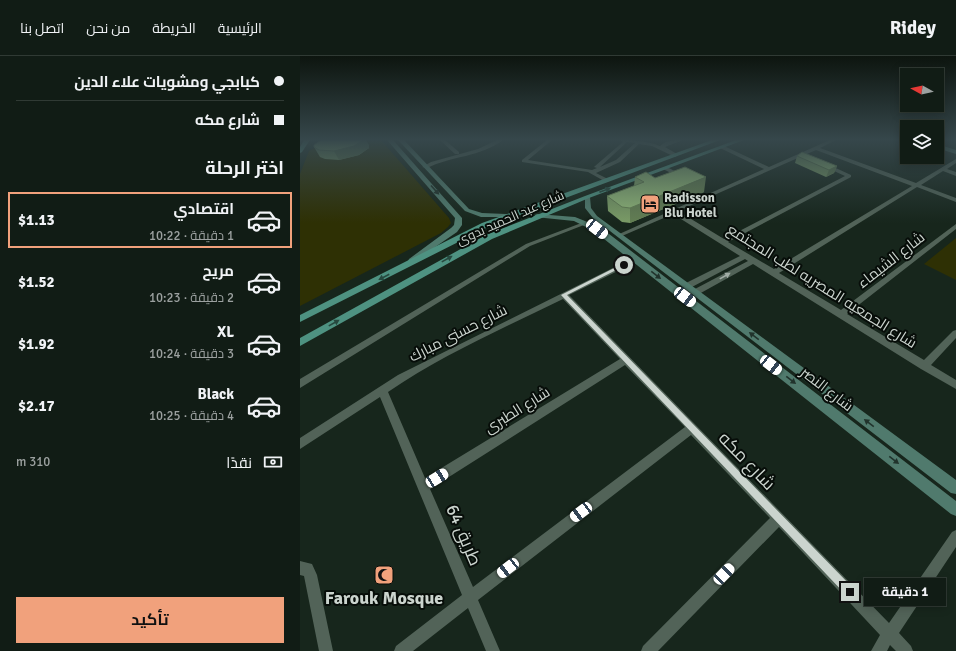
<!DOCTYPE html>
<html lang="ar">
<head>
<meta charset="utf-8">
<style>
	body { margin:0; font-family:Signika,Cairo,sans-serif; background:#1e2922; color:#f1f3f6; direction:rtl; height:100vh; display:flex; flex-direction:column; font-size:15px; white-space:nowrap }
	* { box-sizing:border-box; margin:0 }
	p { font-size:13px; color:#9ca1a0 }
	.icon { flex:none; width:22px; height:22px; fill:none; stroke:currentColor; stroke-width:2; stroke-linecap:round; stroke-linejoin:round }
	.map { position:relative; flex:1; overflow:hidden; direction:ltr }
	.side { display:flex; flex-direction:column; background:#111c15; width:300px }
	.side>* { flex:none }
	.guide { display:grid; align-content:center; height:88px; padding:0 16px; background:#111c15 }
	.needle { width:26px; rotate:278deg }
	.fabs { position:absolute; left:600px; top:12px; display:grid; gap:8px }
	.fabs a { display:grid; place-items:center; width:44px; height:44px; border-radius:0px; background:#111c15; box-shadow:0 2px 10px #0003,0 0 0 1px #303a34; font-size:20px }
	.end { position:absolute; width:18px; height:18px; margin:-9px; border:5px solid #cbd4ce; background:#111; box-shadow:0 0 0 2px #111 }
	.from { border-radius:50% }
	.bubble { position:absolute; height:28px; border-radius:0px; background:#111c15; box-shadow:0 2px 10px #0003,0 0 0 1px #303a34; font-size:13px; font-weight:700; line-height:28px; text-align:center; direction:rtl }
	.car { position:absolute; width:12px; height:24px; margin:-12px -6px; border-radius:5px; box-shadow:0 0 3px 1px #0007; background:linear-gradient(#fff 24%,#345 0 40%,#fff 0 76%,#345 0 86%,#fff 0) }
	.guide b { display:flex; align-items:center; gap:14px; height:38px; font-size:15px }
	.guide b+b { border-top:1px solid #303a34 }
	.guide i { width:10px; height:10px; background:#f1f3f6 }
	ul { padding:0; list-style:none }
	li { display:flex; align-items:center; gap:12px; height:56px; margin:0 8px 6px; padding:0 8px; border:2px solid transparent; border-radius:0px }
	li div { flex:1 }
	li b { display:block; font-size:15px }
	li em { font-style:normal; font-weight:700 }
	li.on { border-color:#f1a17c }
	li>.icon { width:36px; height:36px; stroke-width:1.5 }
	h2 { padding:0 16px; font-size:18px; line-height:48px }
	.pay { display:flex; align-items:center; gap:10px; height:44px; padding:0 16px; font-size:15px }
	.pay p { margin-inline-start:auto }
	.primary-button { display:flex; gap:8px; margin-top:auto; padding:8px 16px }
	.primary-button a { flex:1; height:46px; border-radius:0px; background:#f1a17c; color:#111; font-size:16px; font-weight:700; line-height:46px; text-align:center }
	header { display:flex; align-items:center; gap:24px; box-sizing:border-box; height:56px; padding:0 20px; background:#111c15; border-bottom:1px solid #303a34 }
	header strong { font-size:19px }
	nav { display:flex; gap:22px; margin-inline-start:auto; font-size:14px }
	main { display:flex; flex:1; min-height:0 }
	.map>svg:first-child { display:block }
	.green { fill:#2e3004 }
	.lines { fill:none; stroke-linecap:round; stroke-linejoin:round }
	.street { fill:#526358; fill-rule:evenodd }
	.secondary { fill:#507a6d; fill-rule:evenodd }
	.primary { fill:#4e9281; fill-rule:evenodd }
	.wall { fill:#7a9b66 }
	.shaded-wall { fill:#637e53 }
	.building { fill:#8eb477; stroke:#637e53 }
	.oneway { fill:#21332c }
	.oneway2 { fill:#27493f }
	.oneway3 { fill:#a1aca5 }
	.route { fill:#cbd4ce }
	.labels { text-anchor:middle; stroke-width:4; stroke-linejoin:round; paint-order:stroke }
	.far-poi-label { font-size:13px; font-weight:bold; fill:#cbd4ce; stroke:#070d09; text-anchor:start }
	.far-street-label { font-size:13px; fill:#cbd4ce; stroke:#070d09 }
	.street-label { font-size:15px; fill:#cbd4ce; stroke:#070d09 }
	.near-street-label { font-size:18px; fill:#cbd4ce; stroke:#070d09 }
	.near-poi-label { font-size:18px; font-weight:bold; fill:#cbd4ce; stroke:#070d09 }
</style>
</head>
<body>
<header>
<strong>Ridey</strong>
<nav><a>الرئيسية</a><a>الخريطة</a><a>من نحن</a><a>اتصل بنا</a></nav>
</header>
<main>
<div class="map">
<svg width="656" height="595" viewBox="0 0 656 595">
	<rect width="100%" height="100%" fill="#17261c"/>
	<path class="green" d="M30 84H81L149 162 151 167 148 171 141 177 0 250V118L9 95Z
		M656 182V224L624 208Z"/>
	<g class="lines">
		<path class="street" d="M140 84H145L159 96V98H155Z
			M197 84H203C181 101 151 100 127 112L122 111 131 106 178 93Z
			M247 84H252L228 104 292 114 297 112 294 111 295 110 323 86 320 84C333 84 348 85 360 90 366 84 375 84 383 84L365 91 377 98 378 99 375 101 352 90 339 88 320 106 296 117 308 123V125L306 126 288 116 222 106V104ZM327 86 335 87 316 104 300 111Z
			M530 84H536L520 92 616 127 656 103V107L647 113 656 116V120L643 115 621 129 656 142V146L617 131 479 217 541 254 656 168V173L547 258 624 304 653 275 656 274V282L631 309 656 324V333L621 313 453 208 399 238H393L392 236 393 234 448 205 445 203 390 232H384V228L440 200 373 158 322 180 320 181 317 179 464 113 420 92V90H424L469 111ZM516 94 612 130 474 213 428 186 551 121V119L527 108H523V110L545 120 424 183 378 155Z
			M363 111H367L386 121 381 122 363 113Z
			M284 166 289 167 230 190 0 332V323L226 188Z
			M335 201H338V205L269 239 589 567 652 476 656 474V491L599 577 611 590 613 595H596L590 589 587 595H571L580 579 479 471 358 595H341L343 590 470 462 391 379 178 544 200 595H186L168 552 113 595H94L96 590 162 539 80 341 0 393V382L98 319ZM263 243 320 303 125 422 88 336C142 299 204 272 263 243ZM325 309 385 371 173 531 130 433Z
			M0 505 12 508 17 519 33 595H19L4 520 0 519Z"/>
		<path class="secondary" d="M87 84H93L162 162V169L157 176 112 207 108 205 109 203 151 172 154 169 155 162Z
			M98 84H104L169 153 182 157 206 158 208 159V161H181L165 155Z
			M637 88 656 94V98L637 92Z
			M285 140 290 141 291 152 297 160 656 424V438L651 437 293 162 285 152Z
			M237 158 275 161 300 171 656 445V460L651 458 294 175 274 165 235 161V159Z"/>
		<path class="primary" d="M4 84H10L2 96 0 97V91Z
			M412 84H420L188 171 0 266V259L182 167Z
			M436 84H444L289 142 192 183 0 290V282L186 179 285 140Z"/>
	</g>
	<path class="wall" d="M69 89V92L59 99 39 104 25 103 20 101 14 91Z
		M497 100 537 110 534 117 526 121 495 107Z
		M335 121 355 122 404 136 330 167 322 166 308 155 307 140 334 130Z"/>
	<path class="shaded-wall" d="M63 84H66L69 89V92L59 99 39 104 34 95Z
		M537 110 534 117 526 121 529 114Z
		M406 121 404 136 330 167V152Z"/>
	<path class="building" d="M21 84H63L54 90 34 95 19 94 14 91V89Z
		M502 96 537 110 529 114 497 100Z
		M385 111 406 121 330 152 322 151 307 140 344 126 335 121 346 116 355 122Z"/>
	<defs><path id="oneway-solid" d="M-6-.8H1V-3.2L6.5 0L1 3.2V.8H-6Z"/></defs>
	<g class="oneway">
		<use href="#oneway-solid" transform="translate(135 134) rotate(48)"/>
		<use href="#oneway-solid" transform="translate(356 219) rotate(38)"/>
		<use href="#oneway-solid" transform="translate(454 280) rotate(-143)"/>
		<use href="#oneway-solid" transform="translate(491 324) rotate(38)"/>
		<use href="#oneway-solid" transform="translate(569 367) rotate(-143)"/>
		<use href="#oneway-solid" transform="translate(594 404) rotate(38)"/>
	</g>
	<g class="oneway2">
		<use href="#oneway-solid" transform="translate(305 134) rotate(-21)"/>
		<use href="#oneway-solid" transform="translate(147 203) rotate(-29)"/>
		<use href="#oneway-solid" transform="translate(84 221) rotate(152)"/>
		<use href="#oneway-solid" transform="translate(34 267) rotate(-29)"/>
	</g>
	<use class="oneway3" href="#oneway-solid" transform="translate(425 220) rotate(-29)"/>
	<linearGradient id="sky" x2="0" y2="1"><stop stop-color="#0d150f"/><stop offset="0.5" stop-color="#36474b"/><stop offset="1" stop-color="#36474b" stop-opacity="0"/></linearGradient>
	<rect width="656" height="167" fill="url(#sky)"/>
	<path class="route" d="M322 208 326 209 267 239 553 532 554 536 553 539 550 541 546 539 261 239Z"/>
	<defs>
		<symbol id="hotel-square" viewBox="-11 -11 22 22"><rect x="-9" y="-9" width="18" height="18" rx="4" fill="#f1a17c" stroke="#070d09"/><path d="M-6-4.5h1.5V1H6V5H4.5V3h-9V5H-6ZM-4 0a1.8 1.8 0 1 1 3.6 0ZM.5 0V-2.5h3Q6-2.5 6 0Z" fill="#111"/></symbol>
		<symbol id="mosque-square" viewBox="-11 -11 22 22"><rect x="-9" y="-9" width="18" height="18" rx="4" fill="#f1a17c" stroke="#070d09"/><path d="M3.5-4.9A6 6 0 1 0 3.5 4.9A5 5 0 1 1 3.5-4.9Z" fill="#111"/></symbol>
	</defs>
	<g fill-rule="evenodd">
		<use href="#hotel-square" x="339" y="137" width="22" height="22"/>
		<use href="#mosque-square" x="73" y="508" width="22" height="22"/>
	</g>
	<g class="labels">
		<g class="far-poi-label">
			<text x="364" y="146">Radisson<tspan x="364" dy="15">Blu Hotel</tspan></text>
		</g>
		<g class="far-street-label">
			<text transform="translate(210 161) rotate(-24)" y="5">شارع عبد الحميد بدوى</text>
		</g>
		<g class="street-label">
			<text transform="translate(591 204) rotate(-38)" y="5">شارع الشيماء</text>
			<text transform="translate(522 230) rotate(32)" y="5">شارع الجمعيه المصريه لطب المجتمع</text>
			<text transform="translate(158 277) rotate(-27)" y="5">شارع حسنى مبارك</text>
			<text transform="translate(527 333) rotate(38)" y="5">شارع النصر</text>
			<text transform="translate(217 354) rotate(-32)" y="5">شارع الطبرى</text>
		</g>
		<g class="near-street-label">
			<text transform="translate(447 405) rotate(46)" y="6">شارع مكه</text>
			<text transform="translate(164 479) rotate(67)" y="6">طريق 64</text>
		</g>
		<g class="near-poi-label">
			<text x="84" y="548">Farouk Mosque</text>
		</g>
	</g>
</svg>
<div class="fabs">
<a><svg class="needle" viewBox="-14 -14 28 28"><path d="M0-13l5 13h-10z" fill="#e53935"/><path d="M0 13l5-13h-10z" fill="#9ca1a0"/></svg></a>
<a><svg class="icon" aria-label="layers" viewBox="0 0 24 24"><path d="M12 4l9 5-9 5-9-5zM3 14l9 5 9-5"/></svg></a>
</div>
<i class="end from" style="left:324px;top:209px"></i>
<i class="end" style="left:550px;top:536px"></i>
<div class="bubble" style="left:564px;top:522px;width:82px">1 دقيقة</div>
<i class="car" style="left:297px;top:173px;rotate:128deg"></i>
<i class="car" style="left:385px;top:241px;rotate:128deg"></i>
<i class="car" style="left:471px;top:309px;rotate:128deg"></i>
<i class="car" style="left:137px;top:422px;rotate:58deg"></i>
<i class="car" style="left:281px;top:456px;rotate:233deg"></i>
<i class="car" style="left:208px;top:512px;rotate:232deg"></i>
<i class="car" style="left:424px;top:518px;rotate:44deg"></i>
</div>
<section class="side">
<div class="guide">
<b><i class="from"></i>كبابجي ومشويات علاء الدين</b>
<b><i></i>شارع مكه</b>
</div>
<h2>اختر الرحلة</h2>
<ul>
<li class="on"><svg class="icon" aria-label="car" viewBox="0 0 24 24"><path d="M5 17H2v-5l4-1 3-4h7l3 4 3 1v5h-3M9 17h6M6 11h13"/><circle cx="7" cy="17" r="2"/><circle cx="17" cy="17" r="2"/></svg><div><b>اقتصادي</b><p>1 دقيقة · 10:22</p></div><em>$1.13</em></li>
<li><svg class="icon" aria-label="car" viewBox="0 0 24 24"><path d="M5 17H2v-5l4-1 3-4h7l3 4 3 1v5h-3M9 17h6M6 11h13"/><circle cx="7" cy="17" r="2"/><circle cx="17" cy="17" r="2"/></svg><div><b>مريح</b><p>2 دقيقة · 10:23</p></div><em>$1.52</em></li>
<li><svg class="icon" aria-label="car" viewBox="0 0 24 24"><path d="M5 17H2v-5l4-1 3-4h7l3 4 3 1v5h-3M9 17h6M6 11h13"/><circle cx="7" cy="17" r="2"/><circle cx="17" cy="17" r="2"/></svg><div><b>XL</b><p>3 دقيقة · 10:24</p></div><em>$1.92</em></li>
<li><svg class="icon" aria-label="car" viewBox="0 0 24 24"><path d="M5 17H2v-5l4-1 3-4h7l3 4 3 1v5h-3M9 17h6M6 11h13"/><circle cx="7" cy="17" r="2"/><circle cx="17" cy="17" r="2"/></svg><div><b>Black</b><p>4 دقيقة · 10:25</p></div><em>$2.17</em></li>
</ul>
<div class="pay"><svg class="icon" aria-label="cash" viewBox="0 0 24 24"><path d="M3 7h18v10H3z"/><circle cx="12" cy="12" r="2"/></svg>نقدًا<p>310 m</p></div>
<div class="primary-button"><a>تأكيد</a></div>
</section>
</main>
</body>
</html>
